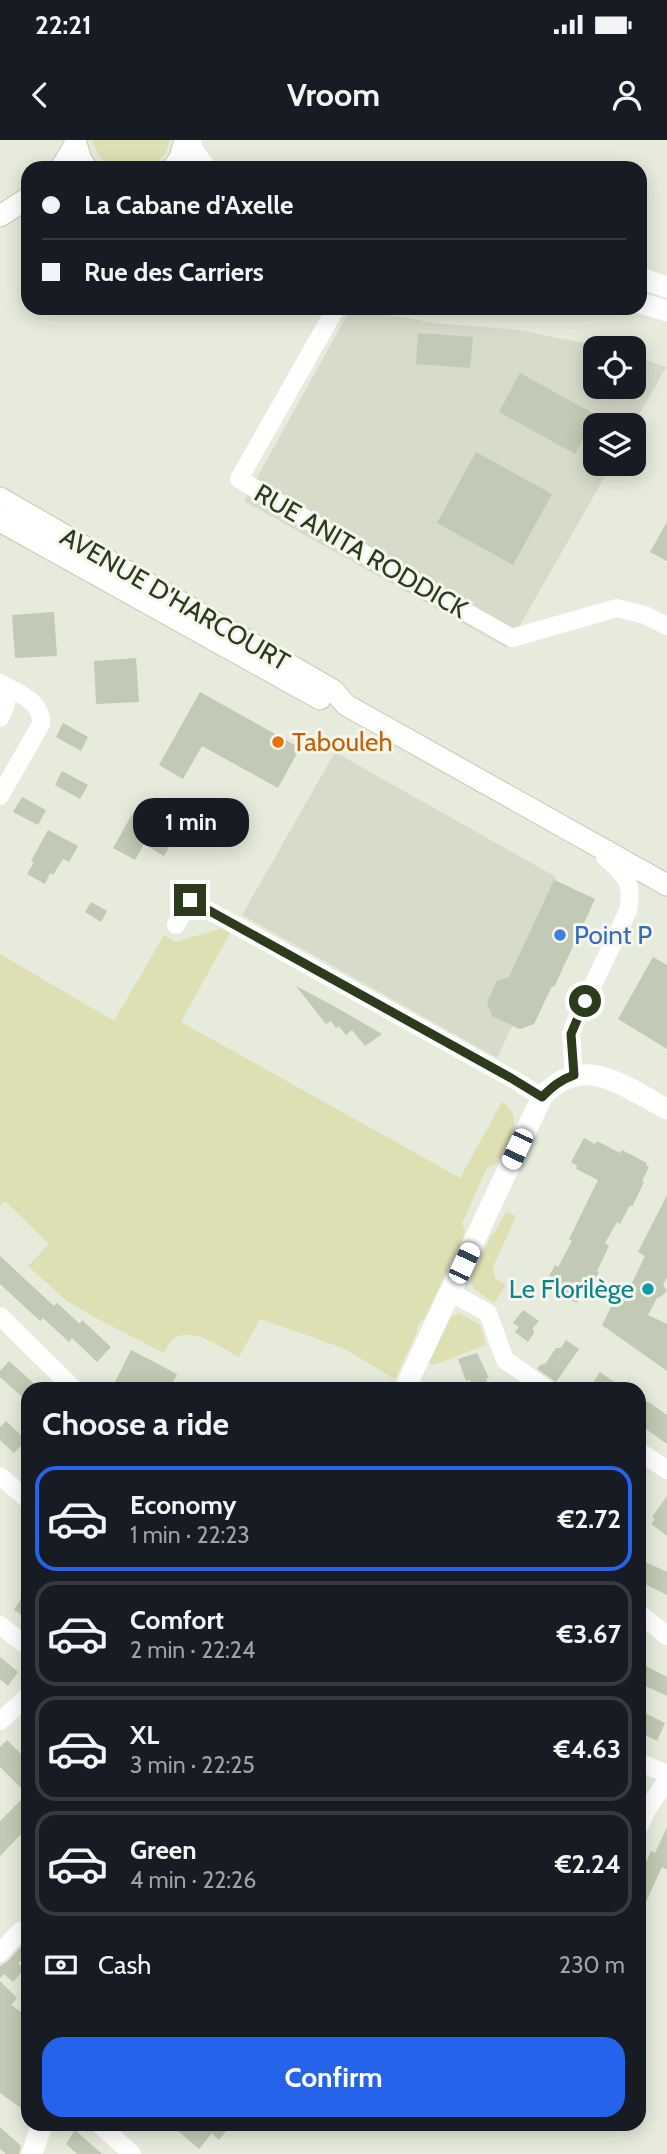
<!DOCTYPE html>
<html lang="en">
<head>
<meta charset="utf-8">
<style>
	body { margin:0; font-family:Cabin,sans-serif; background:#242831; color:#f1f3f6; height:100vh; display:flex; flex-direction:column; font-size:26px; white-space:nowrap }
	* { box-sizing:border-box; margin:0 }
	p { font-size:23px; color:#9ea1a6 }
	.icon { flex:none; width:38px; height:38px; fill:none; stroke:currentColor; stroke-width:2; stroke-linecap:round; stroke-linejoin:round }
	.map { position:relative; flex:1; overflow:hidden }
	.sheet { position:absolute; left:21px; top:1242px; width:625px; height:749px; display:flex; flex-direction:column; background:#171b24; border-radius:21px; box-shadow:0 4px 18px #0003 }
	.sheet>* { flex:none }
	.banner { position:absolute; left:21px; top:21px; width:626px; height:154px; border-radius:21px; box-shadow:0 4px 18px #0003; display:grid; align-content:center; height:154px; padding:0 21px; background:#171b24 }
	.controls { position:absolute; left:583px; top:196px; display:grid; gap:14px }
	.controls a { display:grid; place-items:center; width:63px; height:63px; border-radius:14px; background:#171b24; box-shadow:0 4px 18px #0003; font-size:35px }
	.end { position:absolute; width:32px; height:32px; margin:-16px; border:9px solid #2d3b1d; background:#fff; box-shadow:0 0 0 4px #fff }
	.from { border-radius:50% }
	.bubble { position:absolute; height:49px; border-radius:21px; background:#171b24; box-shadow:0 4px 18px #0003; font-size:23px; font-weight:700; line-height:49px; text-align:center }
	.car { position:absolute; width:21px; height:42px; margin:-21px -10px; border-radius:9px; box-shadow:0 0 5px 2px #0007; background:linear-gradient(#fff 24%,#345 0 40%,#fff 0 76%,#345 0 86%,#fff 0) }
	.banner b { display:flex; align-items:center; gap:24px; height:66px; font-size:26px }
	.banner b+b { border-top:2px solid #363941 }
	.banner i { width:18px; height:18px; background:#f1f3f6 }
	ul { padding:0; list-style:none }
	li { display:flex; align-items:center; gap:21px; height:105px; margin:0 14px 10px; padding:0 7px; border:4px solid #363941; border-radius:21px }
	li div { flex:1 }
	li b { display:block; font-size:26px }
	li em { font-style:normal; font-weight:700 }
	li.current { border-color:#2563eb }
	li>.icon { width:63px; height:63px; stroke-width:1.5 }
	h2 { padding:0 21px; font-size:32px; line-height:84px }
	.pay { display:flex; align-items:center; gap:18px; height:77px; padding:0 21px; font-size:26px }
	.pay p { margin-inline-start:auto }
	.button { display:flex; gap:14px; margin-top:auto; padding:14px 21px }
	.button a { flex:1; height:80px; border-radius:21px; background:#2563eb; color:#fff; font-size:28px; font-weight:700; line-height:80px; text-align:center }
	.status { display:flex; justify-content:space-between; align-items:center; height:49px; padding:0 35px; background:#171b24; direction:ltr }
	.status svg { height:19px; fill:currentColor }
	header { display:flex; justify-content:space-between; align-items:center; height:91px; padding:0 21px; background:#171b24; font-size:32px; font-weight:700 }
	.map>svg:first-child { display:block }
	.built { fill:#d6dbca }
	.green { fill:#dedfb2 }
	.building { fill:#c2c9b4 }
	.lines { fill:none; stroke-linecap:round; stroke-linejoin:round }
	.secondary-casing { stroke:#c1ccae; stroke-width:23 }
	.minor { stroke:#fff; stroke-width:18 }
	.tertiary { stroke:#fff; stroke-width:21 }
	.secondary { stroke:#fff; stroke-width:21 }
	.route { stroke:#2d3b1d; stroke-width:9 }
	.food-dot { fill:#e8710a; stroke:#f5f7ed; stroke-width:2.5 }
	.shop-dot { fill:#3f7fe0; stroke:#f5f7ed; stroke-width:2.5 }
	.culture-dot { fill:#0f9aa8; stroke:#f5f7ed; stroke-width:2.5 }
	.labels { text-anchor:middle; stroke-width:6; stroke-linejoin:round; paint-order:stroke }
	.street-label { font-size:26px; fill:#2d3b1d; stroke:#f5f7ed }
	.food-label { font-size:26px; fill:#c56008; stroke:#f5f7ed; text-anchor:start }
	.shop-label { font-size:26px; fill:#366cbe; stroke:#f5f7ed; text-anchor:start }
	.culture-label { font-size:26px; fill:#0d838f; stroke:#f5f7ed; text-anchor:end }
</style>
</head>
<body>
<div class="status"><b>22:21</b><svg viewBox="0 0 49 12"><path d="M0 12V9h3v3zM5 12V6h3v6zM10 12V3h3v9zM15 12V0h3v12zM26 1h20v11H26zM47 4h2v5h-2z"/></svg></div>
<header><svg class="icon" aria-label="back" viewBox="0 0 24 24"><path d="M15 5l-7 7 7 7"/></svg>Vroom<svg class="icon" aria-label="person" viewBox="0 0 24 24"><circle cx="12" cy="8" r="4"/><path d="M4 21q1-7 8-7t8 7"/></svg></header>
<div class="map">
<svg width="667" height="2014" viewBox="0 0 667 2014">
	<rect width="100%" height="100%" fill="#e6ebdc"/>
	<path class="built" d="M351 168 434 183 519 190 608 208H595V247H634V216L666 227 633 285H595V324H612L507 508 244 361Z
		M335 612 556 737 555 740 595 759 554 847 551 845 534 884 520 889 512 886 497 918 242 775Z"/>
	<path class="green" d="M92 0H170C160 34 140 28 111 28L98 15Z
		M222 788 230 793 181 882 460 1038 502 962C528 978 505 1006 495 1025L487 1028 462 1083 465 1092 424 1179C420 1181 416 1187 417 1192L395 1239 343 1208 260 1179 239 1217C216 1205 179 1175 164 1213L92 1176 67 1161 28 1126 49 1104 5 1061 0 1066V814L114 881 164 795 176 802Z
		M506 1072 516 1076 493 1127 495 1138 506 1145 494 1163 473 1148 471 1138 492 1094H494Z
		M459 1173 480 1185 486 1205 434 1225 429 1223 451 1177Z"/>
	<path class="building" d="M418 193 473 197 470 228 416 224Z
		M520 233 596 275 575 314 499 272Z
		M476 312 552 354 513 425 437 383Z
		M667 382V421L650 412Z
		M54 472 57 516 15 518 12 475Z
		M136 518 139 562 96 564 94 521Z
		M200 552 300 608 278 648 202 606 183 639 159 625Z
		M63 583 88 597 81 611 56 597Z
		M62 631 88 645 80 659 55 645Z
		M22 657 46 670 38 685 13 672Z
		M134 671 176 695 164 716 144 704 135 720 113 708Z
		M48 690 78 706 69 722 63 719 53 735 50 733 45 744 27 734 34 722 31 721Z
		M554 740 595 759 554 847 552 846 534 884 520 889 492 876 487 862 497 841 509 837Z
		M91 762 107 771 101 782 85 772Z
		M653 817 667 825V909L618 879Z
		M296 846 332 865 382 894 365 906 352 890 346 895 339 886 336 888 331 881 326 884Z
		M584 998 595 1004 597 1001 620 1013 622 1010 647 1023 646 1025 649 1027 642 1041 644 1042 632 1067 630 1065 620 1084 617 1082 605 1103 609 1106 597 1131 599 1132 590 1150 587 1149 586 1151 583 1150 577 1163 549 1150 555 1138 549 1136 555 1125 558 1127 572 1101 569 1099 598 1040 576 1029 577 1026 571 1022Z
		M667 1055V1137L663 1145 667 1151 660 1157 657 1158 648 1175 667 1184V1231L602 1185 619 1151 626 1155 645 1116 638 1112Z
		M0 1116 54 1166 57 1163 80 1184 82 1180 111 1207 97 1222 72 1198 69 1202 43 1178 40 1181 0 1144Z
		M523 1170 539 1181 533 1188 534 1193 528 1202 515 1192 519 1187 513 1183Z
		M566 1200 579 1209 556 1242 537 1229 540 1225 545 1224 556 1208H561Z
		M131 1210 177 1234 169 1250H111Z
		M477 1213 489 1238H486L488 1244 473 1249 470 1240 466 1241 458 1219Z
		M9 1221 41 1250H28V1262L0 1237V1231Z
		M600 1232 625 1250H588Z
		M639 1260 645 1264 647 1261 667 1275V1304L639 1284Z
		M6 1281 26 1300 14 1313 0 1300V1287Z
		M667 1356V1396L651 1384 655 1379 652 1377Z
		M639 1419 667 1432V1455L639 1441Z
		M28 1447V1479L14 1470Z
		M0 1517 18 1532 8 1546 0 1539Z
		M639 1522 667 1537V1556L639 1543Z
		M639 1570 665 1583 657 1601 639 1592Z
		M7 1600 28 1621V1687L0 1716V1681L27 1654 0 1627V1607Z
		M667 1687V1730L662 1727 639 1777V1738L651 1711 655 1713Z
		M28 1799V1815L18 1823 22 1827V1832L13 1842 4 1834 0 1838V1826L8 1821Z
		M0 1841 17 1858 11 1865 28 1877V1973L0 1953Z
		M170 1984H232L219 2000 212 1993 199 2009Z
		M0 1987 21 2006 19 2014H6L0 2009Z
		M75 1990 102 2014H77L66 2004Z"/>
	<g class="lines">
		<defs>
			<path id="secondary" d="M75 0 81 20 87 28
				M61 28 76 3
				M173 28 180 18 185 0
				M0 76 28 58
				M0 358 333 550 346 565 667 745
				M0 381 320 559"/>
		</defs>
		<use href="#secondary" class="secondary-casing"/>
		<path class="minor" d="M336 168 239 339 386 427 512 498 617 468 645 475 667 486
			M0 543C17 553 42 560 41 584L0 656
			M0 578C7 565 10 556 1 544
			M176 785 190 760 511 938 542 957
			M574 935 571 894 574 885 628 771C634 742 625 735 605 717
			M450 1152 488 1173 505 1220 548 1250
			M0 1176 75 1250
			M639 1311 667 1330
			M0 1336 28 1360
			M639 1473 667 1496
			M0 1485 28 1507
			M0 1581 28 1556
			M639 1622 667 1634
			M639 1687 648 1668 667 1640
			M0 1813 20 1791
			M99 1984 132 2014"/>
		<path class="tertiary" d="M189 0 195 14 206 28
			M640 138 667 147
			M640 163 667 171
			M404 1250 542 957C583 911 624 947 667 969
			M32 2014 42 1984"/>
		<use href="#secondary" class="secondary"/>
	</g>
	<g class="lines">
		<path class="route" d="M190 760 511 938 542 957C552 947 560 940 574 935L571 894 585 861"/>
	</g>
	<circle class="food-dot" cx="278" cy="602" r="7"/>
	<circle class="shop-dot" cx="560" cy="795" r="7"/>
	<circle class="culture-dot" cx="648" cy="1149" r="7"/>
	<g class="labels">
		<g class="street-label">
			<text transform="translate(361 411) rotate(30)" y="9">RUE ANITA RODDICK</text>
			<text transform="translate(175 459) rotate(30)" y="9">AVENUE D'HARCOURT</text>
		</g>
		<g class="food-label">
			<text x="292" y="611">Tabouleh</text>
		</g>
		<g class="shop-label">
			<text x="574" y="804">Point P</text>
		</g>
		<g class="culture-label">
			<text x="634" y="1158">Le Florilège</text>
		</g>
	</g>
</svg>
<div class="controls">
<a><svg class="icon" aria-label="locate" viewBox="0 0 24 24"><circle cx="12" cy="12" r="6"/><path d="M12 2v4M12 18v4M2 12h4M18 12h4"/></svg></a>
<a><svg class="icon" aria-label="layers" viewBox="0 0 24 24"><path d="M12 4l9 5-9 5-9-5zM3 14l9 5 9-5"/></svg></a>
</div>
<i class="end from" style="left:585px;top:861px"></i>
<i class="end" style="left:190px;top:760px"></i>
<div class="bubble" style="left:133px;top:658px;width:116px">1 min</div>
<i class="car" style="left:517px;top:1009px;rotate:205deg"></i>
<i class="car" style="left:464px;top:1123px;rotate:25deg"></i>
<div class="banner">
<b><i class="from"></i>La Cabane d'Axelle</b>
<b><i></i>Rue des Carriers</b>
</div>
<section class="sheet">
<h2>Choose a ride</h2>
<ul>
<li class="current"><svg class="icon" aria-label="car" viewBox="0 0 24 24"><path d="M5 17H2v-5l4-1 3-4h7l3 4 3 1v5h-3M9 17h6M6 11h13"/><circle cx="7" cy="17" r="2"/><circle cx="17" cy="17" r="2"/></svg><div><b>Economy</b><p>1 min · 22:23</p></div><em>€2.72</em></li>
<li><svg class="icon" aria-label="car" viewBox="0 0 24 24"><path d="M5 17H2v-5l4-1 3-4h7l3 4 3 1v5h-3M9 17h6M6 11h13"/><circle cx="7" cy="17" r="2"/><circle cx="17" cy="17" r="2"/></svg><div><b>Comfort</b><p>2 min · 22:24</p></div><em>€3.67</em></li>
<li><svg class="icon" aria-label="car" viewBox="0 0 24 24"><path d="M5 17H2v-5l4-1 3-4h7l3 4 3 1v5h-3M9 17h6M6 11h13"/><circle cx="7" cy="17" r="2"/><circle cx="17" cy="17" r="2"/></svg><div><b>XL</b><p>3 min · 22:25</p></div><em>€4.63</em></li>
<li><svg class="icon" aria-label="car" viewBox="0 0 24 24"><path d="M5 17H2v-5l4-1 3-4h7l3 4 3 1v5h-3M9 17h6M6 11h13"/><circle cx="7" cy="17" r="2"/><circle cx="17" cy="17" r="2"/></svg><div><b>Green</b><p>4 min · 22:26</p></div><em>€2.24</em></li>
</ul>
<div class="pay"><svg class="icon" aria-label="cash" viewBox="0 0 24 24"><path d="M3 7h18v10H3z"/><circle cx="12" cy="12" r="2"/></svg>Cash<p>230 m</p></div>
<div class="button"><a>Confirm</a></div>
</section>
</div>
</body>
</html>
